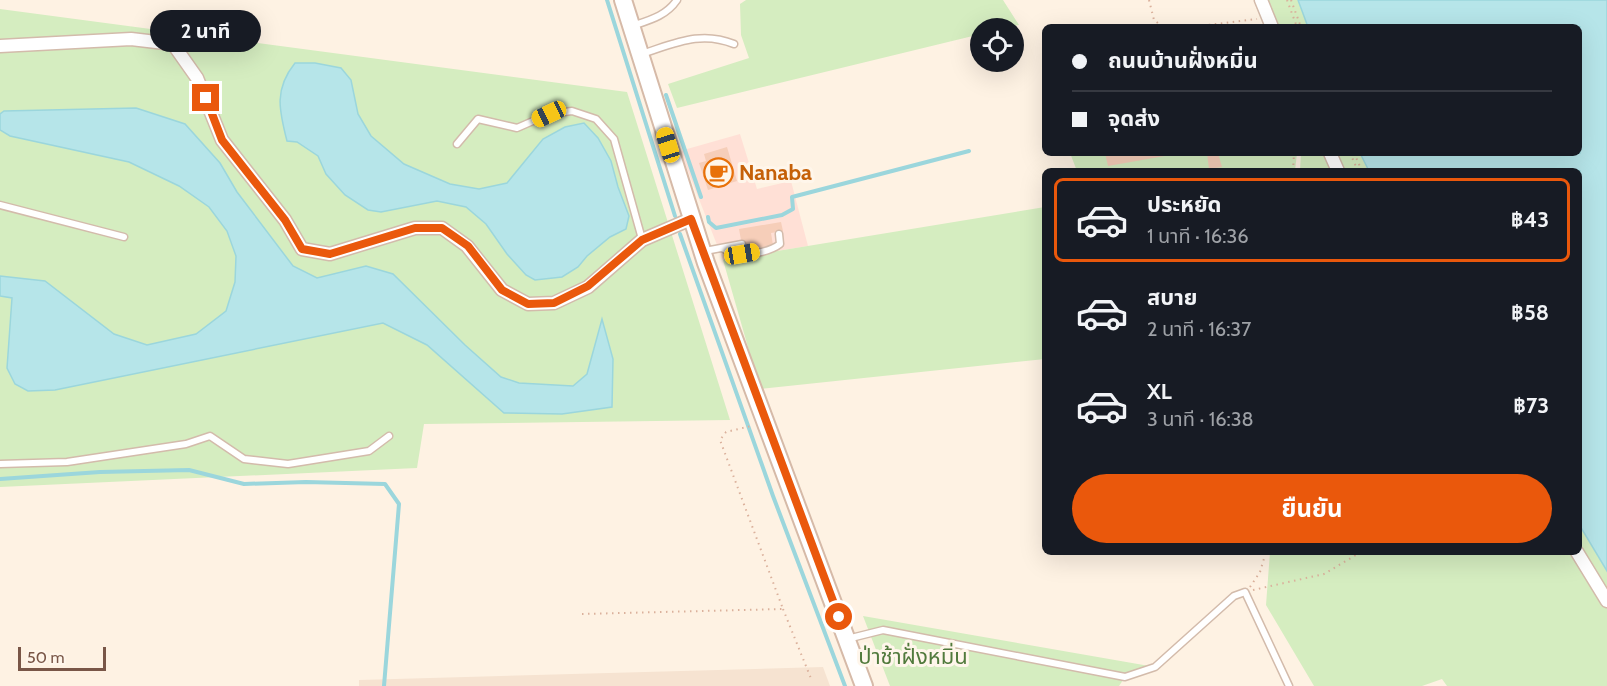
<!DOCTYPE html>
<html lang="th">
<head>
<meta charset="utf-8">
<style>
	body { margin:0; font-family:Cabin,"Noto Sans Thai",sans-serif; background:#242831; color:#f1f3f6; height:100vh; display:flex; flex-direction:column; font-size:22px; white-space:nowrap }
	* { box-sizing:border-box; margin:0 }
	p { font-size:20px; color:#9ea1a6 }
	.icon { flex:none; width:33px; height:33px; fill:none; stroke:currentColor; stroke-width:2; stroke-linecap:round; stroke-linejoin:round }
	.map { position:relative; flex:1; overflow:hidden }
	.panel { position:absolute; left:1042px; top:168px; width:540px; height:387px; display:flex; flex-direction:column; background:#171b24; border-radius:9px; box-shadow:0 6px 24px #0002 }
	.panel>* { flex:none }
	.banner { position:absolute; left:1042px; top:24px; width:540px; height:132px; border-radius:9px; box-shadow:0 6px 24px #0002; display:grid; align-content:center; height:132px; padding:0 30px; background:#171b24 }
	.tools { position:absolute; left:970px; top:18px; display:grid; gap:12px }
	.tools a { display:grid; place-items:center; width:54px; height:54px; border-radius:50%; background:#171b24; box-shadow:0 6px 24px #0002; font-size:30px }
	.scale { position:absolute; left:18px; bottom:15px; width:88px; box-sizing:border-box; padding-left:6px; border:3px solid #795647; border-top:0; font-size:16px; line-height:21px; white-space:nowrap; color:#795647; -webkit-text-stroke:4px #fff6eb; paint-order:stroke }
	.end { position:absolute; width:27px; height:27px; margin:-14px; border:8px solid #ea580c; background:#fff; box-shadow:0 0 0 3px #fff }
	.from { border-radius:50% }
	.bubble { position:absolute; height:42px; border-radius:21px; background:#171b24; box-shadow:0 6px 24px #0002; font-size:20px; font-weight:700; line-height:42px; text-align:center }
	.car { position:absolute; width:18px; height:36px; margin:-18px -9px; border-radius:8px; box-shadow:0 0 4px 2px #0007; background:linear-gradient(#f5c518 24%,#345 0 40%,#f5c518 0 76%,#345 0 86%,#f5c518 0) }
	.banner b { display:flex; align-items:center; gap:21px; height:57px; font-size:22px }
	.banner b+b { border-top:2px solid #363941 }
	.banner i { width:15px; height:15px; background:#f1f3f6 }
	ul { padding:10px 0 0; list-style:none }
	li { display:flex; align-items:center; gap:18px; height:84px; margin:0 12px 9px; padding:0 18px; border:3px solid transparent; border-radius:9px }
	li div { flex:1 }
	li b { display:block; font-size:22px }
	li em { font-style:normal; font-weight:700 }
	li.active { border-color:#ea580c }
	li>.icon { width:54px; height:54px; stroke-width:1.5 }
	.button { display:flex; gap:12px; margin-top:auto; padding:12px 30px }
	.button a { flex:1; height:69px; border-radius:36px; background:#ea580c; color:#fff; font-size:24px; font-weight:700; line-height:69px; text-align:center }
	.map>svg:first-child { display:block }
	.residential { fill:#f6e3d1 }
	.commercial { fill:#ffe0d6 }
	.green { fill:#d5edc0 }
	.water { fill:#b6e5e9; stroke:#9bd6dc; stroke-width:1.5 }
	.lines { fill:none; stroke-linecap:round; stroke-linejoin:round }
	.stream { stroke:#9bd6dc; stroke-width:4 }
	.building { fill:#f6ceb9 }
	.lane-casing { stroke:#d3bbab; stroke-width:9 }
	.street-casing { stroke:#d3bbab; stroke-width:15 }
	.secondary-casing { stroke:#d6baa8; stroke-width:20 }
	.path { stroke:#dbb19c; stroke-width:2; stroke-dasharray:1.5 4.5; stroke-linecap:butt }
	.lane { stroke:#fff; stroke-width:6 }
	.street { stroke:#fff; stroke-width:12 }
	.secondary { stroke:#fff; stroke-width:16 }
	.route { stroke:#ea580c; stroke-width:8 }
	.labels { text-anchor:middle; stroke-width:6; stroke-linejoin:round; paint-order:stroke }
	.food-label { font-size:22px; font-weight:bold; fill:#c56008; stroke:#fff6eb; text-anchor:start }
	.park-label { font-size:22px; fill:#517a3c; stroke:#fff6eb }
</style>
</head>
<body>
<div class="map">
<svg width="1607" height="686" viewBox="0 0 1607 686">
	<rect width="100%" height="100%" fill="#fef2e3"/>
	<path class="residential" d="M823 667 830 686H359V680Z"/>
	<path class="commercial" d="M740 134 757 189 791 181 808 246 723 260 680 151Z"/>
	<path class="green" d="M746 0H1003L1019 25 1003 28H981V34L677 108 668 84 749 58 741 35 740 4Z
		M1262 0H1298L1308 27H1273Z
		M0 9 627 92 730 420 424 424 417 468 0 487Z
		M1070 153H1297L1295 171H1077Z
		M1301 153H1360L1369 171H1300Z
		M1045 207V359L760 389 723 260Z
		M1580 526 1607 571V686H1447L1442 679 1422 686H1314L1266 605 1270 552H1580Z
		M863 616 1155 667 1125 677 1119 686H890Z"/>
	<path class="water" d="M1298 0H1607V571L1580 526V171H1369L1360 153H1580V27H1308Z
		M295 63H315L341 68 351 80 358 114 371 136 404 164 450 184 479 189 507 183 543 139 565 127 584 123 598 138 611 161 618 187 629 216 626 229 610 237 587 256 578 267 562 277 535 280 526 275 507 254 486 224 466 207 437 201 381 212 368 210 345 195 326 174 318 156 297 142 287 141C279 110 274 89 295 63Z
		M136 108 185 124 220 163 237 192 293 266 317 278 366 266 393 274 465 345 501 377 519 383 573 386 587 374 602 319 613 359 612 407 562 414 504 413 427 345 383 323 55 390 28 391 15 384 7 368 12 298 0 296V276L45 281 114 334 147 345 196 334 226 311 235 282 236 256 227 231 209 207 179 186 129 162 10 136 0 130V114L4 111Z"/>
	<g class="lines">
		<path class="stream" d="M607 0 675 216
			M666 95 701 197
			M708 217 709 222 716 228 782 215 793 209 792 197 969 151
			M680 234 773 496 845 686
			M0 479 100 472 189 470 244 484 306 482 385 484 399 504 384 686"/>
	</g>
	<path class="building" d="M727 147 737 181 708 190 699 163 706 161 704 154Z
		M1105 153H1176V154L1108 166Z
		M1207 153H1218L1222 167 1209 169Z
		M781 222 783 231 771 233 773 245 743 251 739 229Z"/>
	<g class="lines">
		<defs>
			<path id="lane" d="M632 26C650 20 666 16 677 0
				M641 54C674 44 700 30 734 44
				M457 144 478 119 517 128 549 114 572 111 596 119 614 139 642 239
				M0 205 124 237
				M722 248C724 249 729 252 731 253 744 257 770 252 780 244L779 234
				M705 251 742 244
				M0 464 67 462 186 444 210 436 244 459 288 464 369 451 389 436
				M847 639 883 630 1125 677 1155 667 1234 596 1245 592 1289 686"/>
			<path id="street" d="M1261 0 1272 27
				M0 46 131 39 173 44 197 78 222 140 285 220 302 249 330 254 415 228H442L467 246 502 290 528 304 554 303 588 287 642 240 691 219
				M1330 153 1338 171
				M1577 552 1607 601"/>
			<path id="secondary" d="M623 0 706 263 864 686"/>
		</defs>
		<use href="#lane" class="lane-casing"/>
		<use href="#street" class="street-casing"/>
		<use href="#secondary" class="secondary-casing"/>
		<path class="path" d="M1149 0 1154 20 1163 27
			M1287 0 1297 27
			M1291 0 1301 27
			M1191 27 1257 19
			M1350 153 1358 171
			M1354 153 1362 171
			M1293 171 1294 153
			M1250 587 1260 572 1266 552
			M1253 590 1324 574 1361 552
			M783 609 812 681
			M582 614 783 609 720 440 726 432 751 426"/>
		<use href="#lane" class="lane"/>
		<use href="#street" class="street"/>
		<use href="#secondary" class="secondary"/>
	</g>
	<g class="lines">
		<path class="route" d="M206 98 222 140 285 220 302 249 330 254 415 228H442L468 246 502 290 528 304 554 303 588 286 642 240 691 219 839 617"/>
	</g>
	<defs>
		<symbol id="cafe-ring" viewBox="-11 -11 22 22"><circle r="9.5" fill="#fff6eb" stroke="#e8710a" stroke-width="1.5"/><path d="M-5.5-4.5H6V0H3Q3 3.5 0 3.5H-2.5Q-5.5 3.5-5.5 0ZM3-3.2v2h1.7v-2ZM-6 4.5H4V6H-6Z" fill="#e8710a"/></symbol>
	</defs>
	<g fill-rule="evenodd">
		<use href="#cafe-ring" x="702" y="156" width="33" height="33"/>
	</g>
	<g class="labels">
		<g class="food-label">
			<text x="739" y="180">Nanaba</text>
		</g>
		<g class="park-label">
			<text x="913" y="664">ป่าช้าฝั่งหมิ่น</text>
		</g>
	</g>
</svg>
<div class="tools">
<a><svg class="icon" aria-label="locate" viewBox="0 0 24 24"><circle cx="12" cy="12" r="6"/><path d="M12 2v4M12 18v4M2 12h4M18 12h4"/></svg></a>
</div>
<div class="scale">50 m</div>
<i class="end from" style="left:839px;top:617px"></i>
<i class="end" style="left:206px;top:98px"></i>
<div class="bubble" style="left:150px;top:10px;width:111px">2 นาที</div>
<i class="car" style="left:549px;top:114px;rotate:245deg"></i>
<i class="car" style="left:668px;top:145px;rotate:343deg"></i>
<i class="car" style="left:742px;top:254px;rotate:80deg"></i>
<div class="banner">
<b><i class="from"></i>ถนนบ้านฝั่งหมิ่น</b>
<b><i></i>จุดส่ง</b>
</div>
<section class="panel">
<ul>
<li class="active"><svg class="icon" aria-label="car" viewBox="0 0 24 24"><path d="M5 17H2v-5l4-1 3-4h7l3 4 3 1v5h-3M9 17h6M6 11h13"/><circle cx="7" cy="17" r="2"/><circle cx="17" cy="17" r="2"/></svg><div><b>ประหยัด</b><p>1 นาที · 16:36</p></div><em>฿43</em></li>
<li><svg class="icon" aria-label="car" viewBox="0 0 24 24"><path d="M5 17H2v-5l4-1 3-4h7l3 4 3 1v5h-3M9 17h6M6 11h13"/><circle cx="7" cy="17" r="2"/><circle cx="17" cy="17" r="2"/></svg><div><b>สบาย</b><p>2 นาที · 16:37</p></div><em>฿58</em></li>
<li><svg class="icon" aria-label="car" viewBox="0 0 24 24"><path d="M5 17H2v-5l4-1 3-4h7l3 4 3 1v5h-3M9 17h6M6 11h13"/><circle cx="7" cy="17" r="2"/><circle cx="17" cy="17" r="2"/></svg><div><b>XL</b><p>3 นาที · 16:38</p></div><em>฿73</em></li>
</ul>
<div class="button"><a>ยืนยัน</a></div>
</section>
</div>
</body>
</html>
